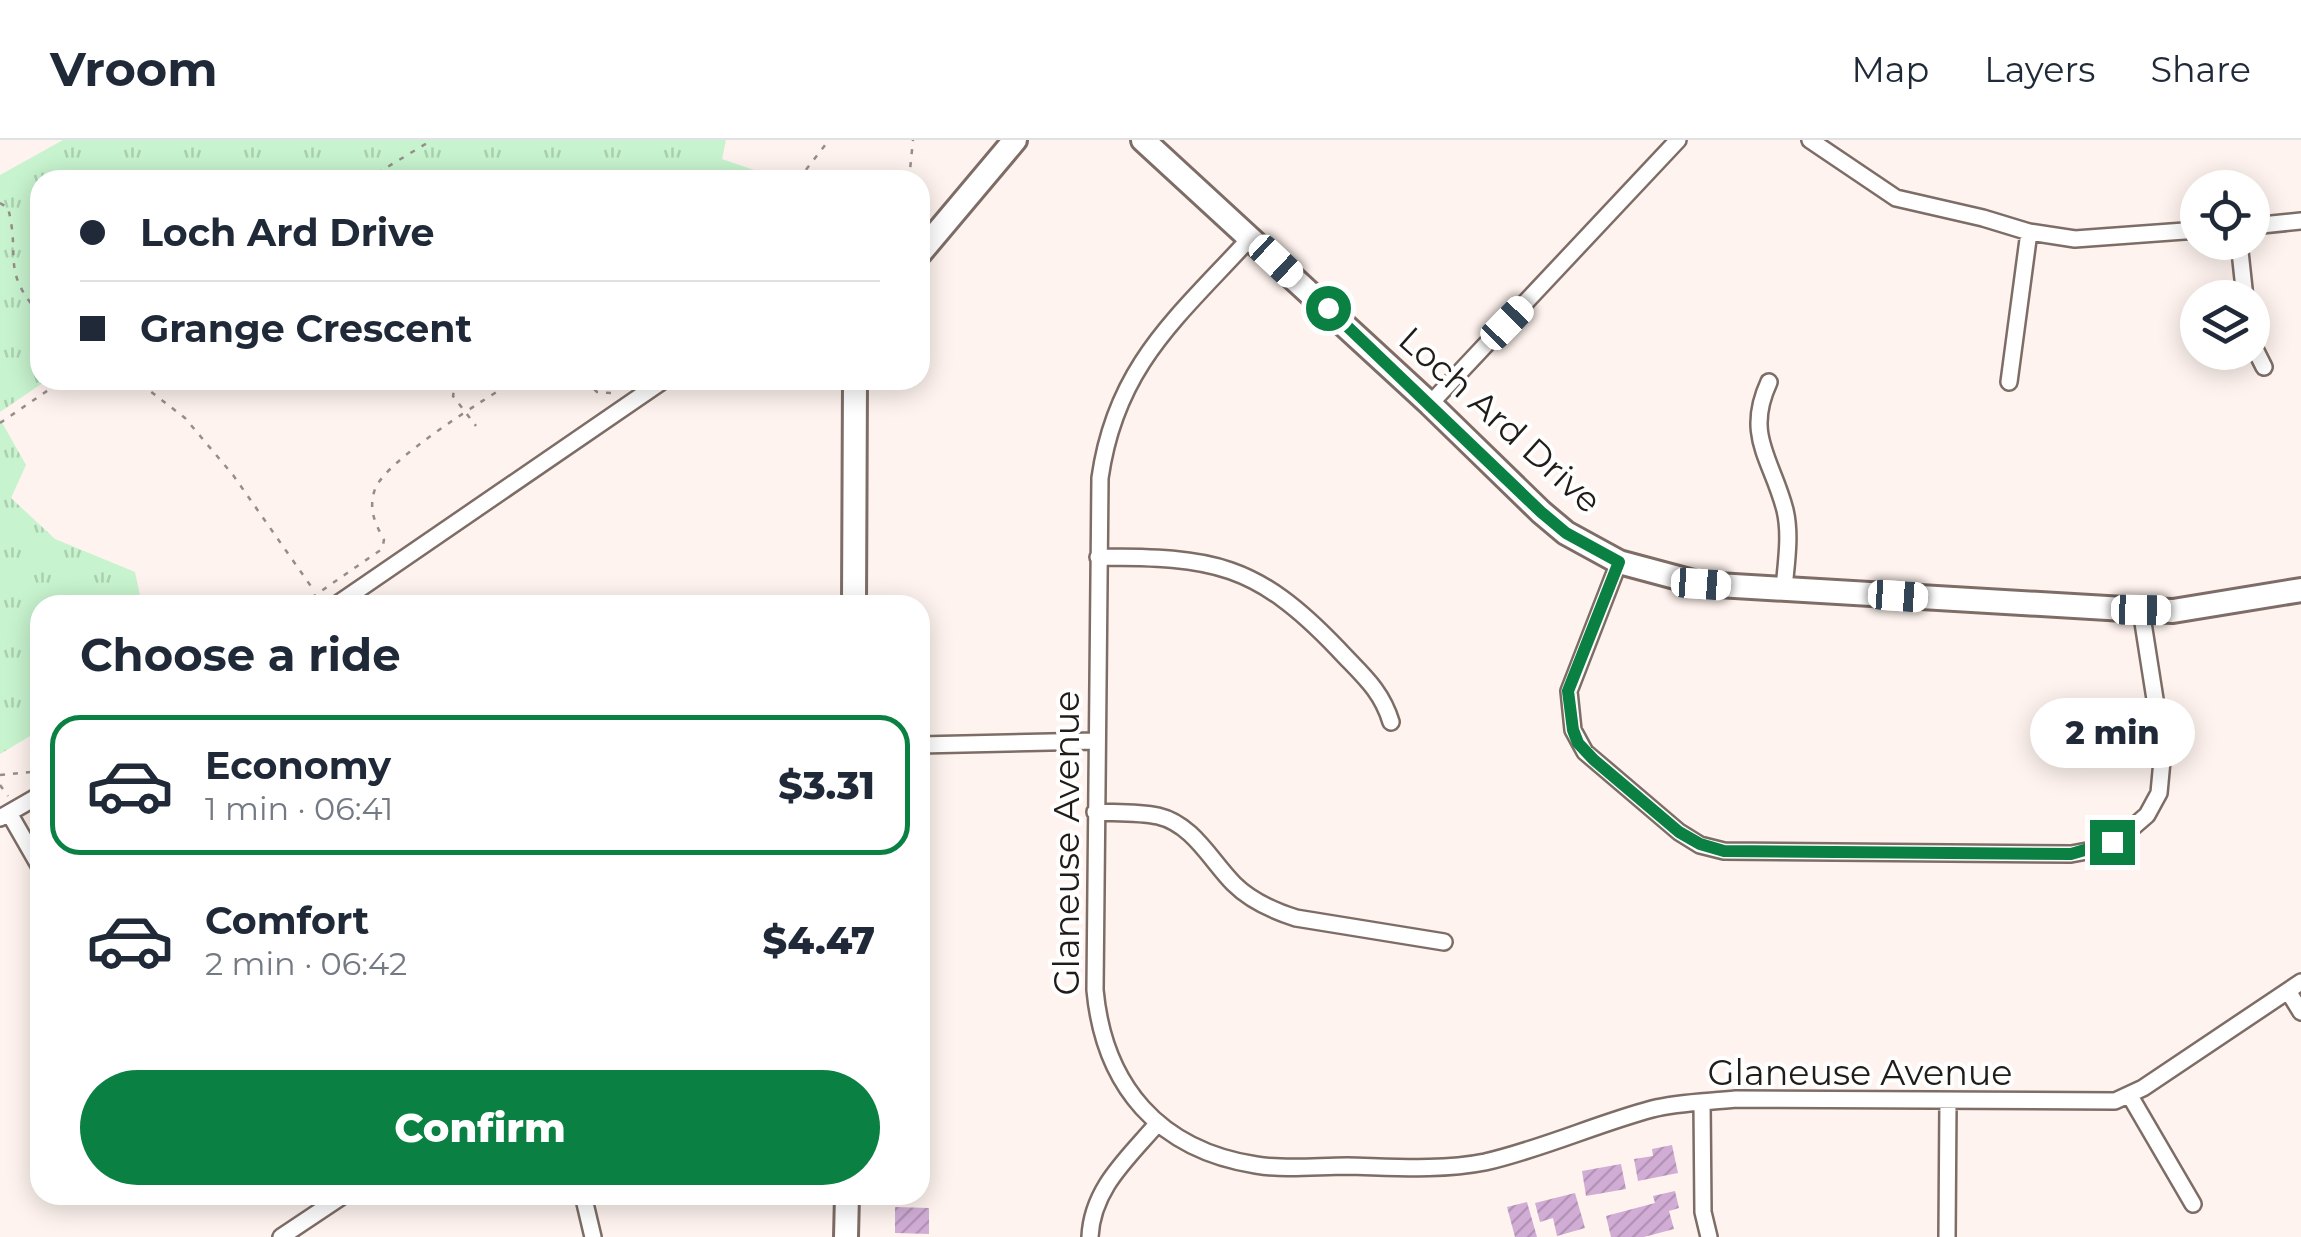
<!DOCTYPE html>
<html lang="en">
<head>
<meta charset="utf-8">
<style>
	body { margin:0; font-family:Montserrat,sans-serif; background:#f2f2f3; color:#1f2937; height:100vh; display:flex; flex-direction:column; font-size:38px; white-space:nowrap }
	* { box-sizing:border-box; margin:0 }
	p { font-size:32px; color:#747a83 }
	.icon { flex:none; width:55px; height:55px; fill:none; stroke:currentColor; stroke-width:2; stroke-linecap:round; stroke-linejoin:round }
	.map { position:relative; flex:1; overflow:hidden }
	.side { position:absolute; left:30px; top:455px; width:900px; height:610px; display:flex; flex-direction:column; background:#fff; border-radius:30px; box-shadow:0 5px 25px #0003 }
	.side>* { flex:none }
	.guide { position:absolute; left:30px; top:30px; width:900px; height:220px; border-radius:30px; box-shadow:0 5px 25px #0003; display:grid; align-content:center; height:220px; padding:0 50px; background:#fff }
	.buttons { position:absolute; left:2180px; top:30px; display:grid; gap:20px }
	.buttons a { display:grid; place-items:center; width:90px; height:90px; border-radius:50%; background:#fff; box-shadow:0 5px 25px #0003; font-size:50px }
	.end { position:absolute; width:45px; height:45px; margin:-22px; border:12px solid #0b8043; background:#fff; box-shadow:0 0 0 5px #fff }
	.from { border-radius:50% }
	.bubble { position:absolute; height:70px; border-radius:35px; background:#fff; box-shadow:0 5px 25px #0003; font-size:32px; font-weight:800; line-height:70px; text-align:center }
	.car { position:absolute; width:30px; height:60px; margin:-30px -15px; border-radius:12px; box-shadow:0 0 8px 2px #0007; background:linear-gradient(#fff 24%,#345 0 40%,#fff 0 76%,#345 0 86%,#fff 0) }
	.guide b { display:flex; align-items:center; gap:35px; height:95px; font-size:38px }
	.guide b+b { border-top:2px solid #e0e1e3 }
	.guide i { width:25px; height:25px; background:#1f2937 }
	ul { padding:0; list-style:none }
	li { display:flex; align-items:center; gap:30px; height:140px; margin:0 20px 15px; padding:0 30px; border:5px solid transparent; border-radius:30px }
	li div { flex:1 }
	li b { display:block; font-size:38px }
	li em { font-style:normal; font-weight:800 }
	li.current { border-color:#0b8043 }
	li>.icon { width:90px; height:90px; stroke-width:1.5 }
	h2 { padding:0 50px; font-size:45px; line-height:120px }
	.primary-button { display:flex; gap:20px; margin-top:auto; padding:20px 50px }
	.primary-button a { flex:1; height:115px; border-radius:60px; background:#0b8043; color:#fff; font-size:40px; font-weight:800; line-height:115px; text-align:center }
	header { display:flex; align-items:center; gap:60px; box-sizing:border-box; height:140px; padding:0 50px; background:#fff; border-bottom:2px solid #e0e1e3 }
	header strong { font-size:48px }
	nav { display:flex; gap:55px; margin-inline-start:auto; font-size:35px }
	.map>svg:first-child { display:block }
	.grass { fill:url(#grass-tufts) }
	.building { fill:url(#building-hatch) }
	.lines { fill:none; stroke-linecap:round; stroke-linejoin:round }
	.street-casing { stroke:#7d6d66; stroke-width:20 }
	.secondary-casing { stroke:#7d6d66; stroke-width:28 }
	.path { stroke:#968d89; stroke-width:2.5; stroke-dasharray:5 8; stroke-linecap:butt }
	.street { stroke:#fff; stroke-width:15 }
	.secondary { stroke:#fff; stroke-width:22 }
	.route { stroke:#0b8043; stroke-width:12 }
	.labels { text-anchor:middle; stroke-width:8; stroke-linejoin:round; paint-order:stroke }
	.street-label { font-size:35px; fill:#221c19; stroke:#fff }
</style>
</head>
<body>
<header>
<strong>Vroom</strong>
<nav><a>Map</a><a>Layers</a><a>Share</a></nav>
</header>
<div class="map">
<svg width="2301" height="1097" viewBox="0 0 2301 1097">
	<defs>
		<pattern id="grass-tufts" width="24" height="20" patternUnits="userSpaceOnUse" patternTransform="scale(2.5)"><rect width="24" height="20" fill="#c7f3ce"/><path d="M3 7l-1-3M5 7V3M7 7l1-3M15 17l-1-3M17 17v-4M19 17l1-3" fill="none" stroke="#abd0b0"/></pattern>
		<pattern id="building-hatch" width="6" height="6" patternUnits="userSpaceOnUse" patternTransform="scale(2.5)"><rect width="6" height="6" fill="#d1add6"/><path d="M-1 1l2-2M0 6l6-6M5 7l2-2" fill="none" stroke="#b394b7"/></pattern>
	</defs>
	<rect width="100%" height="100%" fill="#fef3ee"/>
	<path class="grass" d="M63 0H726L722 19 768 35V40H40V240H47L0 272V35Z
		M0 279 26 325 11 358 55 399 135 432 142 465H40V558L37 560 40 590 0 614Z"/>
	<path class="building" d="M1672 1005 1678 1033 1638 1041 1634 1019 1653 1016 1652 1009Z
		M1621 1024 1626 1049 1586 1056 1582 1031Z
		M1675 1051 1679 1068 1669 1071 1674 1089 1644 1097H1611L1606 1076 1655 1063 1653 1056Z
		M1575 1053 1585 1088 1557 1096 1553 1078 1540 1082 1535 1063Z
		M1527 1062 1537 1097H1515L1507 1067Z
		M895 1067 929 1068V1094L895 1093Z"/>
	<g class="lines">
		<defs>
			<path id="street" d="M1810 0 1896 58 1983 78 2029 92 2075 99 2198 90
				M2252 86 2301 81
				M1251 97C1178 177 1116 225 1100 338L1095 850C1104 946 1159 1010 1256 1025 1285 1030 1318 1026 1347 1026 1392 1027 1440 1031 1485 1022 1542 1009 1596 984 1652 969 1679 962 1709 962 1736 959L2115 961 2143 948 2301 842
				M2239 102 2245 158
				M2252 203 2264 227
				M1769 242C1744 296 1772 319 1785 370 1791 395 1786 424 1784 449
				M2009 242 2029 92
				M1430 264 1678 0
				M1098 417C1213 417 1256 423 1338 509 1361 534 1381 549 1391 582
				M1619 422 1569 551 1573 590 1585 612 1679 692 1700 705 1724 711 2071 714 2098 709 2125 694 2147 675 2159 653 2163 610 2141 470
				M336 465 664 240
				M920 605 1096 601
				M1095 672C1115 673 1138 672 1158 676 1193 684 1211 721 1234 744 1251 761 1274 771 1296 778L1444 802
				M9 673 40 727
				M0 678 40 655
				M2288 851 2301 872
				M2130 956 2193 1064
				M1702 962 1703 1072 1709 1097
				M583 1055 593 1097
				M281 1097 344 1055
				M1090 1097C1092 1049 1127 1019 1157 984
				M1947 1097 1948 961"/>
			<path id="secondary" d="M1143 0 1430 264 1541 372 1566 393 1619 422 1701 444 2141 470 2173 471 2301 450
				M920 113 1015 0
				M854 465 855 240
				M846 1097 847 1055"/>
		</defs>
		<use href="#street" class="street-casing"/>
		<use href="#secondary" class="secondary-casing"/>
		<path class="path" d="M366 40 432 0
			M798 40 829 0
			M909 40 913 0
			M0 63 8 68C21 118 0 130 40 174
			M125 240 141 244 243 240
			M456 240 453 256 476 286
			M550 240 553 242
			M585 240 597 252 611 253 631 240
			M141 244 185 278 233 335 315 452
			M0 283 63 240
			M301 465 382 409 384 400C375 383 368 369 375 349 387 319 485 259 516 240
			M0 635 40 631
			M0 645 8 656"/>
		<use href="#street" class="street"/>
		<use href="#secondary" class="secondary"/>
	</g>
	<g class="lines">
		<path class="route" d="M1328 168 1541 372 1566 393 1619 422 1568 551 1573 590 1578 603 1594 620 1679 692 1700 704 1724 711 2071 714 2112 702"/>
	</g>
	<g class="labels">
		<g class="street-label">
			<text transform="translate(1500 280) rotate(42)" y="12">Loch Ard Drive</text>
			<text transform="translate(1067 703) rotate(-90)" y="12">Glaneuse Avenue</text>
			<text x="1860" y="945">Glaneuse Avenue</text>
		</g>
	</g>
</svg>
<div class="buttons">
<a><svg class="icon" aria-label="locate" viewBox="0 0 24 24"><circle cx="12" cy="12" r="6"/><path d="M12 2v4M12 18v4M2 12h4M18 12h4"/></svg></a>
<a><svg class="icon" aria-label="layers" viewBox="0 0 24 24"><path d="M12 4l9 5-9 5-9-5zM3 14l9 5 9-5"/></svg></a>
</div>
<i class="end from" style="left:1328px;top:168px"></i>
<i class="end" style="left:2112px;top:702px"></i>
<div class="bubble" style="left:2030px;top:558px;width:165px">2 min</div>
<i class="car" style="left:1276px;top:121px;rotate:133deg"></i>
<i class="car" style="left:1507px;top:183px;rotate:44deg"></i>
<i class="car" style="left:1701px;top:444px;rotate:94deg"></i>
<i class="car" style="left:1898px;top:456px;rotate:94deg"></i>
<i class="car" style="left:2141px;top:470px;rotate:91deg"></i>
<div class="guide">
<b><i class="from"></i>Loch Ard Drive</b>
<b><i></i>Grange Crescent</b>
</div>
<section class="side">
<h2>Choose a ride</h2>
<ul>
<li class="current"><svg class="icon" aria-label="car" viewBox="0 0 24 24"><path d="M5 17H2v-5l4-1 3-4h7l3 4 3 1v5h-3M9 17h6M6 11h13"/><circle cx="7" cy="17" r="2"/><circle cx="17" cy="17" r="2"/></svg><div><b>Economy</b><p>1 min · 06:41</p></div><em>$3.31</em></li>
<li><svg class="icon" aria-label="car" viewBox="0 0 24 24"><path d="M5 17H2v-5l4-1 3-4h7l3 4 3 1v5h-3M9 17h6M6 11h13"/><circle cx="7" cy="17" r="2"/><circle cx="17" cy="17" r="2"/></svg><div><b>Comfort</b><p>2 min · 06:42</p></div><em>$4.47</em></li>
</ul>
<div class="primary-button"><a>Confirm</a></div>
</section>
</div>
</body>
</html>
